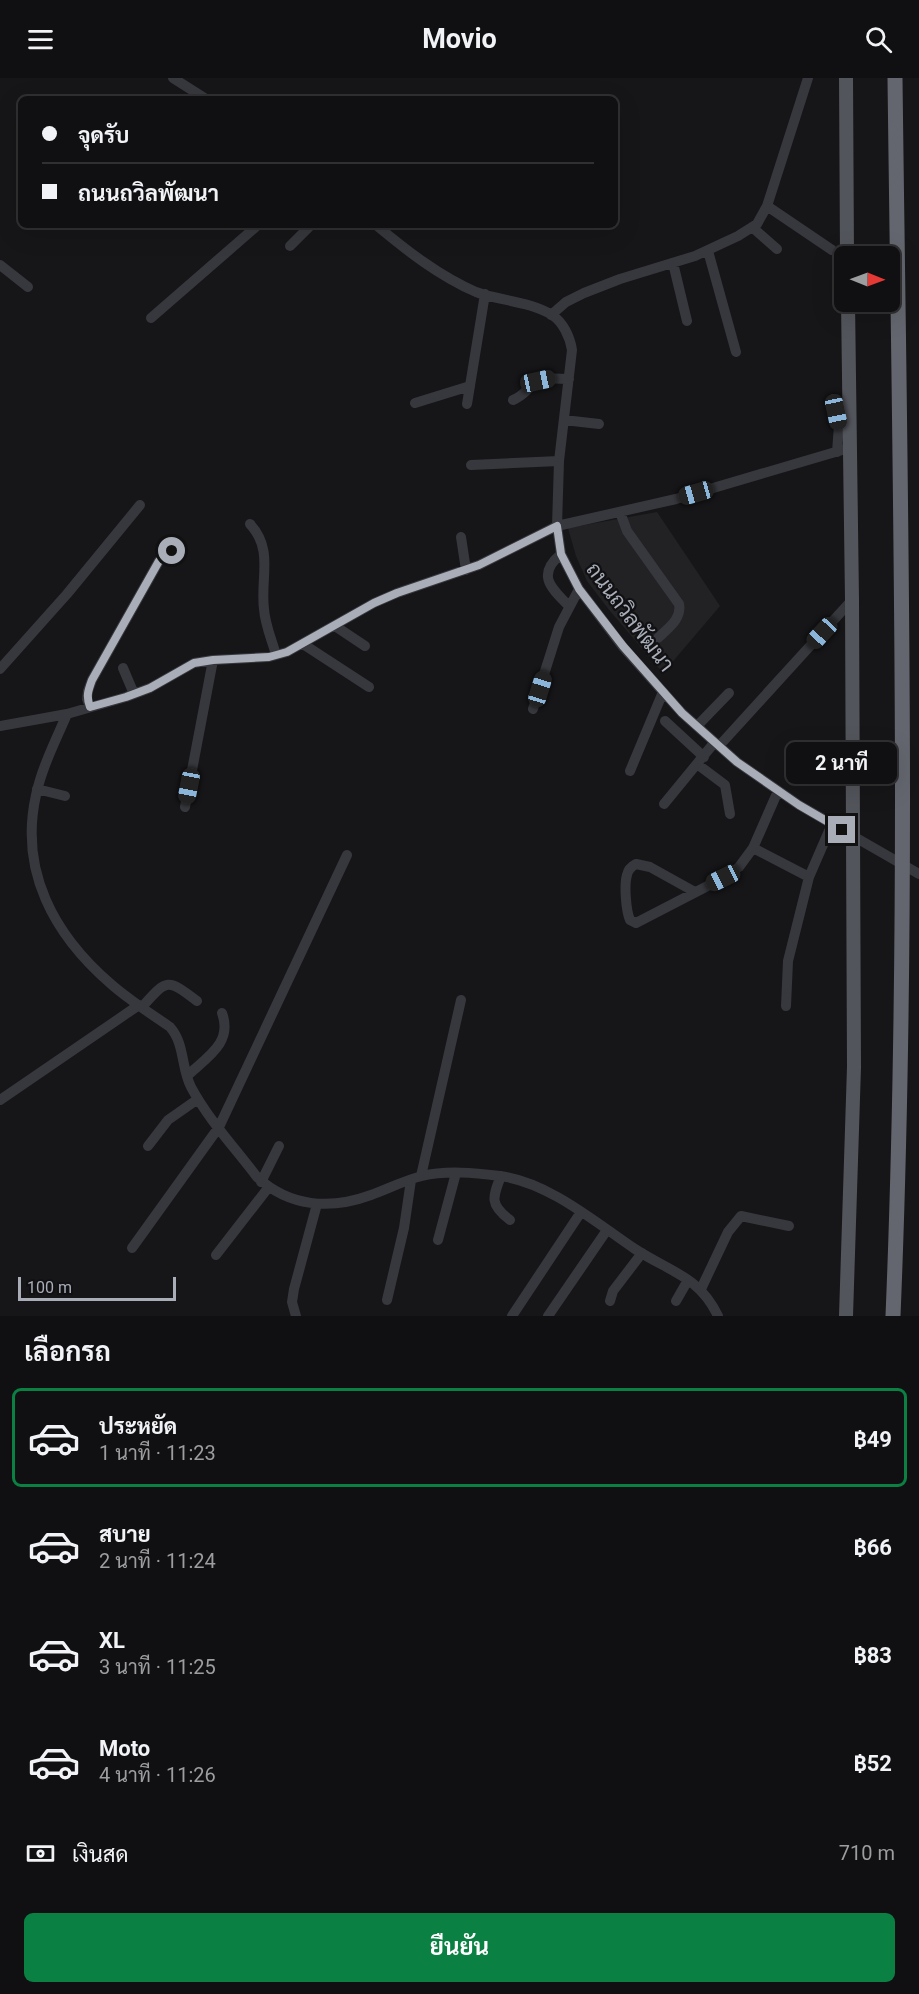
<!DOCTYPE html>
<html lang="th">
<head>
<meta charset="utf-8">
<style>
	body { margin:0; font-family:Roboto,Sarabun,sans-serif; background:#1e1e20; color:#f1f3f6; height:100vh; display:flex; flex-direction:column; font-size:22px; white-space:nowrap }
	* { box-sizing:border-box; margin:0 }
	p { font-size:20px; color:#9c9d9f }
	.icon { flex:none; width:33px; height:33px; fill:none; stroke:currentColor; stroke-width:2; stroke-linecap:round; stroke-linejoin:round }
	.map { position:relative; height:1238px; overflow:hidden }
	.side { display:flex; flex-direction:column; background:#101012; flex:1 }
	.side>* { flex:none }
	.banner { position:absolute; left:18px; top:18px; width:600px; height:132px; border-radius:9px; box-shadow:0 6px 24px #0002,0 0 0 2px #303032; display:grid; align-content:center; height:132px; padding:0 24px; background:#101012 }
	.needle { width:39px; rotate:91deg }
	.buttons { position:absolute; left:834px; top:168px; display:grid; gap:12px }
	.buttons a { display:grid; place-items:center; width:66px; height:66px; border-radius:9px; background:#101012; box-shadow:0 6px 24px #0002,0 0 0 2px #303032; font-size:30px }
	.scale { position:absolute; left:18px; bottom:15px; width:158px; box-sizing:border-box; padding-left:6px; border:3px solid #a8adb8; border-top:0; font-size:16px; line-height:21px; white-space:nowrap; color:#a8adb8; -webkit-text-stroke:4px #111113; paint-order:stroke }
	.end { position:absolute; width:27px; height:27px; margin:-14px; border:8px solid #a8adb8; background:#111; box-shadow:0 0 0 3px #111 }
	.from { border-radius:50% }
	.bubble { position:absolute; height:42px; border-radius:9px; background:#101012; box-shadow:0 6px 24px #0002,0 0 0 2px #303032; font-size:20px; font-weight:700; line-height:42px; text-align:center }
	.car { position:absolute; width:18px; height:36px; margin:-18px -9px; border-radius:8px; box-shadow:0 0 4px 2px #0007; background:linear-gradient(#222 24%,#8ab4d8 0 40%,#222 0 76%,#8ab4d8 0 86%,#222 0) }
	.banner b { display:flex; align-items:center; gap:21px; height:57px; font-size:22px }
	.banner b+b { border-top:2px solid #303032 }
	.banner i { width:15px; height:15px; background:#f1f3f6 }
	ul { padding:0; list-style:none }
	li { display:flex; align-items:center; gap:18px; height:99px; margin:0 12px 9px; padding:0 12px; border:3px solid transparent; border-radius:9px }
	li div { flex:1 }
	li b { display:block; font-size:22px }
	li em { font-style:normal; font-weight:700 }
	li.active { border-color:#0b8043 }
	li>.icon { width:54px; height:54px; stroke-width:1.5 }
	h2 { padding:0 24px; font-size:27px; line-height:72px }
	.pay { display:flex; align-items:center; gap:15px; height:66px; padding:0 24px; font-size:22px }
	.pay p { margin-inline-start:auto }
	.primary-button { display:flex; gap:12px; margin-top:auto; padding:12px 24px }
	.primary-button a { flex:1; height:69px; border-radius:9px; background:#0b8043; color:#fff; font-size:24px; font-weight:700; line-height:69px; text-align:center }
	header { display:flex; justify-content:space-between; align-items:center; height:78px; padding:0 24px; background:#101012; font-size:27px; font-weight:700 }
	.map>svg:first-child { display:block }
	.built { fill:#222225 }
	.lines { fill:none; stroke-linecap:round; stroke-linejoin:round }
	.minor { stroke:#37383d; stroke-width:10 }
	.major { stroke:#53555c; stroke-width:14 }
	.highway { stroke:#63666e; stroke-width:15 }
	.route { stroke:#a8adb8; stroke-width:8 }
	.labels { text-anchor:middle; stroke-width:4.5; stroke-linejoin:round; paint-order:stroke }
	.street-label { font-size:21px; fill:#a8adb8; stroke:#111113 }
</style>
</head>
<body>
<header><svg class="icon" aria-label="menu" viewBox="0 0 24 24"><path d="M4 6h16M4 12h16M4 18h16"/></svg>Movio<svg class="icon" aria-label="search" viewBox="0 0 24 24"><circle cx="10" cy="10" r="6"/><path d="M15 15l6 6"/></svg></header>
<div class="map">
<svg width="919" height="1238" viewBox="0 0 919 1238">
	<rect width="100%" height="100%" fill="#161618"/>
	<path class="built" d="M657 434 720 528 663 595 610 533 587 503 576 478 568 450Z"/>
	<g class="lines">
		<path class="minor" d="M173 0 206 21
			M767 128 832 172
			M376 147C406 172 439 198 476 214 500 223 529 223 552 237 563 244 570 259 572 272L559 383 557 448 561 476 579 511 623 569 682 635 737 684 799 727 919 796
			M752 149 777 171
			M290 168 311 147
			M708 173 736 274
			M673 185 687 243
			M0 187 28 209
			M551 237 566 224 584 215 620 201 695 178 738 158 757 146 767 128 808 0
			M151 240 258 147
			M833 321 839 347 837 374
			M513 322C526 317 530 306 540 302 549 299 560 301 569 301
			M415 325 470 308
			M467 326 485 216
			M564 342 599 346
			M471 387 559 383
			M620 434 627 453 679 526C682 541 668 550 658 560
			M250 446C274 472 260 500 264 531 265 547 272 562 276 577
			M461 459 466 492
			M561 476C536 497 551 510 569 528
			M335 548 365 568
			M303 566 369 609
			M123 590 134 616
			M0 591 67 516 140 427
			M90 629 87 621 88 613 92 602 159 483 166 476 179 473
			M533 631 559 549 579 511
			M67 636C56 662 42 689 36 717 19 793 54 857 111 906 129 922 150 935 170 949 185 966 181 990 191 1009 208 1041 235 1070 257 1099 289 1129 330 1132 371 1117 388 1111 405 1102 422 1098 447 1092 475 1095 500 1098 548 1104 595 1144 635 1171 670 1194 699 1198 718 1238
			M665 643 704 679
			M0 648 67 636 126 619 150 610 194 585 213 582 269 579 287 574 374 525 397 515 479 487 557 448 676 421 849 370
			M697 648 729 615
			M719 668 852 522
			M697 686 725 707 730 736
			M630 693 663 614
			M37 711 65 718
			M664 726 714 665
			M185 729 213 582
			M753 770 809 799
			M695 814 650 789 636 786C632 788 628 792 627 797 624 807 626 833 630 842L636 845 723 800 739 789 753 770 778 713
			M786 928 788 883 809 799 832 746
			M142 929C167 901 167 900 197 923
			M187 998C207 979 233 965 222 935
			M0 1022 139 927
			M148 1068 168 1042 198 1021
			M421 1098 461 922
			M501 1098C492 1120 490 1127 510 1142
			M261 1104 279 1068
			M438 1162 456 1095
			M132 1170 219 1049 347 777
			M216 1177 268 1110
			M701 1211 728 1154 741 1138 789 1148
			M387 1222 404 1150 411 1102
			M610 1223 613 1213 642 1175
			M676 1223 688 1202
			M296 1238 292 1224 294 1211 317 1126
			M512 1238 581 1134
			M548 1238 607 1152"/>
		<path class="major" d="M846 0 847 178
			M846 1238 854 989 852 522 848 224"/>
		<path class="highway" d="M893 1238C910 826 900 413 895 0"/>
	</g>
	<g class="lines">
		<path class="route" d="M172 473 166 476 159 483 92 602C88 613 86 618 90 629L126 619 150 610 194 585 213 582 269 579 287 574 374 525 397 515 479 487 557 448 561 476 579 511 623 568 682 635 737 684 799 727 842 752"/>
	</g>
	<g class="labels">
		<g class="street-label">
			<text transform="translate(630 539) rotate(53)" y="7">ถนนถวิลพัฒนา</text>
		</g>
	</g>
</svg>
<div class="buttons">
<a><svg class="needle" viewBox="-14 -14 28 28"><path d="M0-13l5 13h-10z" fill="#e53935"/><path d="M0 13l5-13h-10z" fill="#9c9d9f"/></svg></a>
</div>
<div class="scale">100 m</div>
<i class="end from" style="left:172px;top:473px"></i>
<i class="end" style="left:842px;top:752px"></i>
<div class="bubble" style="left:786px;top:664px;width:111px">2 นาที</div>
<i class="car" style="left:538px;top:303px;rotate:78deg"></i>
<i class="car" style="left:836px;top:334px;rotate:168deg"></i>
<i class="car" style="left:696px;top:415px;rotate:254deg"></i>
<i class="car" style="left:822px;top:555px;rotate:223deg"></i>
<i class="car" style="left:540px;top:611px;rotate:17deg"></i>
<i class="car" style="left:189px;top:708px;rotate:191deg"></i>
<i class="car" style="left:723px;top:800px;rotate:244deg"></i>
<div class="banner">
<b><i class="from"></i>จุดรับ</b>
<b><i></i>ถนนถวิลพัฒนา</b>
</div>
</div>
<section class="side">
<h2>เลือกรถ</h2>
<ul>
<li class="active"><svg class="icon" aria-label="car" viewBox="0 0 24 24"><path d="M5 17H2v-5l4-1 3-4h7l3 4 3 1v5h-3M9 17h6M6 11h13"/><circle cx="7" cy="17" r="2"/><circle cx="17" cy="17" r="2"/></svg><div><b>ประหยัด</b><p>1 นาที · 11:23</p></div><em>฿49</em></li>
<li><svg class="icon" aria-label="car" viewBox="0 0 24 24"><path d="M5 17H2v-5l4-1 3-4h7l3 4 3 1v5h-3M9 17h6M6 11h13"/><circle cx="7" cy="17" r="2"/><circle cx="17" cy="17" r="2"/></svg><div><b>สบาย</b><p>2 นาที · 11:24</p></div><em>฿66</em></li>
<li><svg class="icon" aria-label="car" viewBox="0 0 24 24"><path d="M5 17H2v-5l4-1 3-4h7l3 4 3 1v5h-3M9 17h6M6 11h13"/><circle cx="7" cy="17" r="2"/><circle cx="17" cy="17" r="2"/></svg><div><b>XL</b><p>3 นาที · 11:25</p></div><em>฿83</em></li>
<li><svg class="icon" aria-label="car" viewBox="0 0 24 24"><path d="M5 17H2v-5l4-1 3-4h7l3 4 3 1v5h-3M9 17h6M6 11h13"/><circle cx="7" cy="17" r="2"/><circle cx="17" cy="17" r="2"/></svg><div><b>Moto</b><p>4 นาที · 11:26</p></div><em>฿52</em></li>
</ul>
<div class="pay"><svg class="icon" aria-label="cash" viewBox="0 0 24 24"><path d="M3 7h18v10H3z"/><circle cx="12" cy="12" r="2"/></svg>เงินสด<p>710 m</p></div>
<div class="primary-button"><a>ยืนยัน</a></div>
</section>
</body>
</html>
